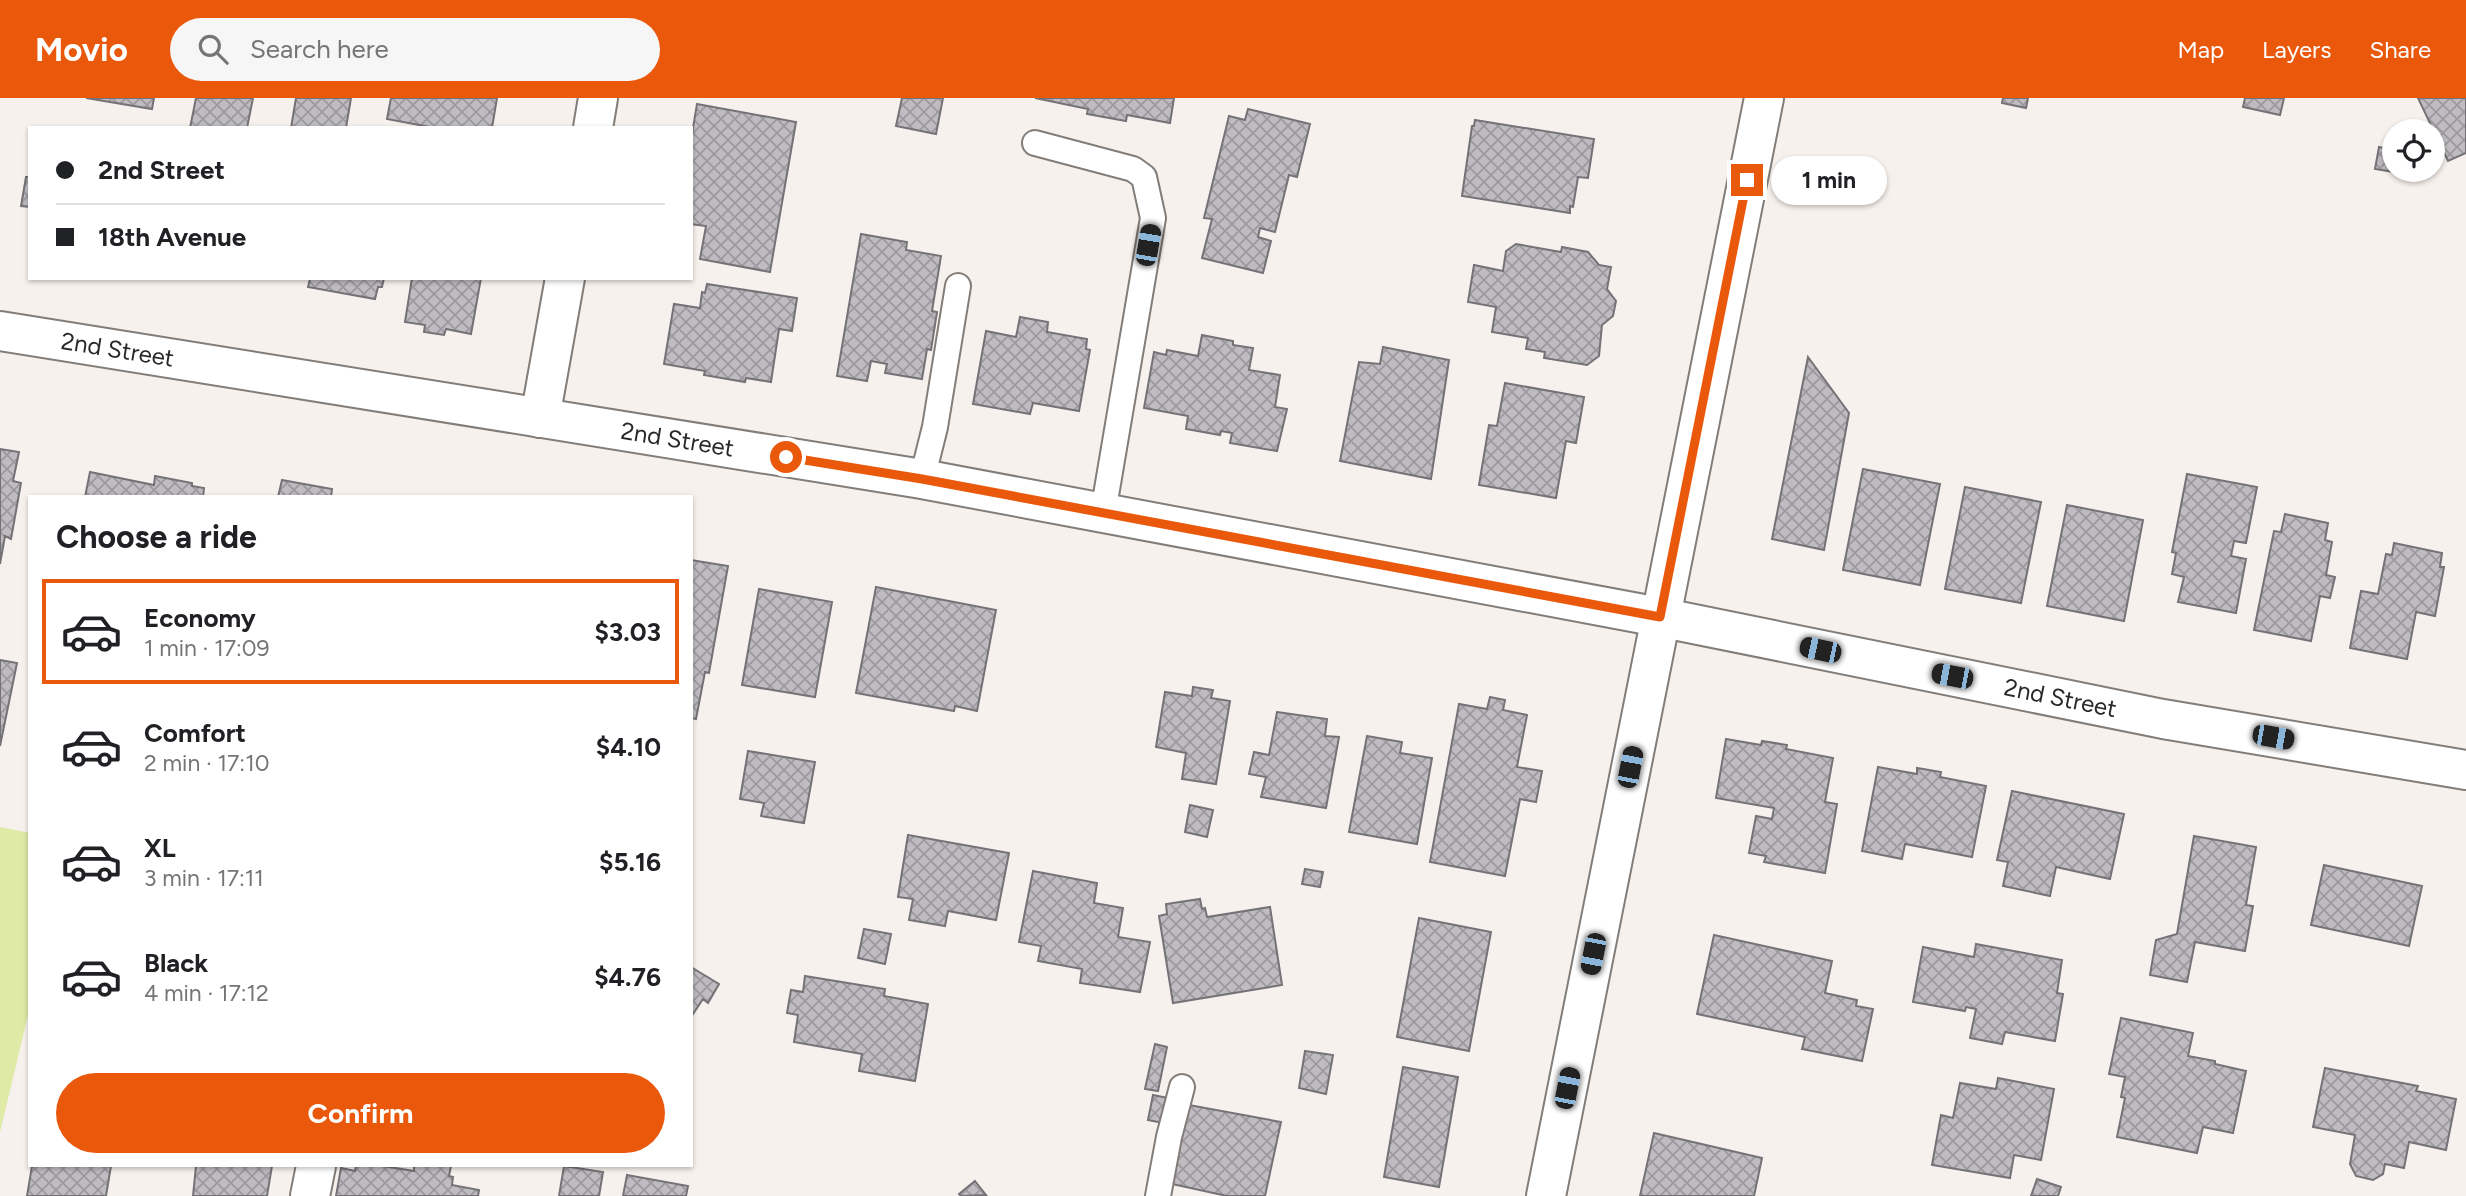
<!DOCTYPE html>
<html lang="en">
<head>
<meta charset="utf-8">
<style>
	body { margin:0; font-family:Figtree,sans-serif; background:#f6f6f6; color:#202124; height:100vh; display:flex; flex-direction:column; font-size:26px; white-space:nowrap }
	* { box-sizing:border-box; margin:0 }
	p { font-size:23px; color:#757577 }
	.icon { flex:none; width:38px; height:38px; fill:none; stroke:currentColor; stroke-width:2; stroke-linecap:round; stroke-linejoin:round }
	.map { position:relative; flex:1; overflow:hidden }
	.side { position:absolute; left:28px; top:397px; width:665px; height:672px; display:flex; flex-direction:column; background:#fff; border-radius:0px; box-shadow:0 2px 5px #0004 }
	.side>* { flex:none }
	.hud { position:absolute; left:28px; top:28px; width:665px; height:154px; border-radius:0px; box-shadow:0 2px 5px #0004; display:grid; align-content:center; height:154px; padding:0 28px; background:#fff }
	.fabs { position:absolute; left:2382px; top:21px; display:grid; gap:14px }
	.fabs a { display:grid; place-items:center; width:63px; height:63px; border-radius:50%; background:#fff; box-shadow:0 2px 5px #0004; font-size:35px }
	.end { position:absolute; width:32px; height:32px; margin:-16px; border:9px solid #ea580c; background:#fff; box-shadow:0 0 0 4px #fff }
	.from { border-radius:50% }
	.bubble { position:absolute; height:49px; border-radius:24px; background:#fff; box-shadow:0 2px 5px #0004; font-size:23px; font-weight:700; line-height:49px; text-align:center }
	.car { position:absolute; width:21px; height:42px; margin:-21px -10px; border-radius:9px; box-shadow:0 0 5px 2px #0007; background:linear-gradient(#222 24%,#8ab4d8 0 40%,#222 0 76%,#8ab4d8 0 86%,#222 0) }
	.hud b { display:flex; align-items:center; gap:24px; height:66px; font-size:26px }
	.hud b+b { border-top:2px solid #e0e0e0 }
	.hud i { width:18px; height:18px; background:#202124 }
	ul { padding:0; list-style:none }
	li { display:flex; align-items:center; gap:21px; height:105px; margin:0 14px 10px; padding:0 14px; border:4px solid transparent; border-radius:0px }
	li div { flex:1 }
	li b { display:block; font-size:26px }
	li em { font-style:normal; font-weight:700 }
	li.selected { border-color:#ea580c }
	li>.icon { width:63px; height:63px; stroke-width:1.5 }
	h2 { padding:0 28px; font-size:32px; line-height:84px }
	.action { display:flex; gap:14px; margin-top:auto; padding:14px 28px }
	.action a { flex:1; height:80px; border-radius:42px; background:#ea580c; color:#fff; font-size:28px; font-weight:700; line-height:80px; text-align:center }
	header { display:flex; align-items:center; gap:42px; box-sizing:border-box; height:98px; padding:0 35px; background:#ea580c; color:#fff }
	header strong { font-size:33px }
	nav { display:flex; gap:38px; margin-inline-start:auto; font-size:24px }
	.search { width:490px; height:63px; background:#f6f6f6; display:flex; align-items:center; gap:18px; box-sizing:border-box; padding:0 24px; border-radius:38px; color:#757577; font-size:26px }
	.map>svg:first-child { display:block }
	.green { fill:#deeaa6 }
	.building { fill:url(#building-cross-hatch); stroke:#757277; stroke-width:2 }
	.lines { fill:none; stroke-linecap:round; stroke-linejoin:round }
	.service-casing { stroke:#827d79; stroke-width:28 }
	.minor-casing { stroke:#827d79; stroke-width:42 }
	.tertiary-casing { stroke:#827d79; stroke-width:42 }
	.service { stroke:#fff; stroke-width:24 }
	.minor { stroke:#fff; stroke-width:38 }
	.tertiary { stroke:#fff; stroke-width:38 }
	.route { stroke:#ea580c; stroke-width:9 }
	.labels { text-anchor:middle; stroke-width:5; stroke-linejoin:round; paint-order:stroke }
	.street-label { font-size:24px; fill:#2b2827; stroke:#fff }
</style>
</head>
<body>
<header>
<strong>Movio</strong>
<div class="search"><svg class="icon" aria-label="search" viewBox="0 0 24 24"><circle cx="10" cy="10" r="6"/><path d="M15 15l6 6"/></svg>Search here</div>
<nav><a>Map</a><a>Layers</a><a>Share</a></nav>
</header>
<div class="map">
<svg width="2466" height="1098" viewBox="0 0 2466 1098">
	<defs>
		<pattern id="building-cross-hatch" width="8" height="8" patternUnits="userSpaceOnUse" patternTransform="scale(1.75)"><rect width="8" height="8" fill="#bfbcc1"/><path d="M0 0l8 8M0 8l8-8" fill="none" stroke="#9b999d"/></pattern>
	</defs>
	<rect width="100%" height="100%" fill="#f7f1ed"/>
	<path class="green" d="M0 729 30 735V909L0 1034Z"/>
	<path class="building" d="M86 0H154L152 11Z
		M196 0H253L247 30H190Z
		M296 0H351L346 30H291Z
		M391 0H497L492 30H435L387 21Z
		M902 0H943L936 36 896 28Z
		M1035 0H1174L1170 25 1127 17 1126 23 1087 16 1088 11Z
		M2003 0H2028L2026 10 2002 5Z
		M2245 0H2284L2280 17 2243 9Z
		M2418 0H2466V55L2448 63Z
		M697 6 796 24 770 174 700 161 706 128 691 126V42Z
		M1248 11 1310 26 1297 79 1289 77 1275 134 1260 130 1258 139 1271 143 1263 175 1202 160 1212 121 1204 120 1229 18 1245 22Z
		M1475 22 1594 41 1588 80 1578 79 1573 109 1570 108V115L1462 98 1472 28H1474Z
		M2379 49 2394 52V74L2375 71Z
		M26 79H30V109L21 108Z
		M861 136 907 144 906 152 941 158 932 213 937 214 931 252 927 251 922 281 885 275 887 266 871 263 867 283 837 278Z
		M1516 146 1561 154 1562 149 1588 154 1599 167 1611 169 1607 191 1616 203 1613 218 1602 227 1599 258 1587 267 1544 260 1545 254 1526 251 1528 240 1492 234 1496 209 1468 204 1474 167 1503 173 1506 153Z
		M301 180H384L382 189H378L375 201 308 189 310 181Z
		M412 180H481L471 236 446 231 444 237 424 234 425 227 405 224Z
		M707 186 797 200 792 233 779 231 771 284 746 280 745 284 704 277 705 273 664 266 674 206 700 210 702 194 705 195Z
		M1020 219 1048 224 1047 234 1087 241 1086 251 1090 252 1079 313 1033 305 1030 316 973 306 986 233 1016 239Z
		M1202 237 1233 243V247L1253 250 1249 272 1280 277 1275 309 1287 311 1277 353 1230 345 1232 335 1221 333 1220 337 1186 331 1188 318 1144 310 1154 254 1166 257 1167 252 1198 258Z
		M1383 249 1449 262 1431 381 1340 363 1359 264 1380 266Z
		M1808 259 1849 315 1824 452 1772 441Z
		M1505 285 1584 299 1576 345 1566 343 1556 400 1479 387 1489 327 1497 328Z
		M0 351 19 354 13 383 21 385 11 441 5 438 0 466Z
		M1863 371 1940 386 1920 487 1843 472Z
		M90 374 154 387 155 378 192 385V388L204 390 203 399H85Z
		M2187 376 2257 389 2246 445 2234 443 2231 458 2246 461 2236 515 2178 504 2184 479 2172 476 2176 455 2172 454Z
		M282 382 332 391 331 399H278Z
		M1965 389 2041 404 2021 505 1945 491Z
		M2067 407 2143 422 2124 523 2047 508Z
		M2285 416 2328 425 2325 442 2332 444 2326 477 2335 479 2330 500 2320 498 2311 543 2254 532 2274 433 2281 434Z
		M2394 445 2442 455 2440 469H2444L2435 518 2416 514 2407 561 2350 550 2361 493 2378 496 2386 456 2392 457Z
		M691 462 728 468 709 575 705 574 696 621 691 620Z
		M876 489 996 512 977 613 955 608 954 613 856 595Z
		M759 491 832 504 815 599 742 587Z
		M0 562 17 565 0 648Z
		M1193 589 1213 592 1211 600 1230 603 1216 686 1182 681 1186 655 1156 649 1165 594 1192 598Z
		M1490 599 1505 602 1503 612 1527 617 1517 669 1542 673 1536 704 1520 701 1505 778 1430 764 1459 606 1487 611Z
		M1277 614 1327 621 1325 638 1339 639 1326 710 1261 699 1266 679 1249 676 1254 654 1269 657Z
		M1367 638 1402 644 1400 655 1432 660 1417 746 1349 734Z
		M1726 641 1761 647 1762 643 1787 647 1786 651 1833 660 1825 704 1837 706 1825 775 1764 764 1766 758 1749 755 1756 718 1772 721 1774 710 1716 700Z
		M748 653 815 664 804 725 761 718 764 705 740 701Z
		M1878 669 1917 676V670L1941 674 1940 679 1986 688 1972 759 1905 746 1902 761 1862 753Z
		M2012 693 2124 716 2110 781 2056 769 2050 798 2003 788 2008 764 1997 762Z
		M1190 707 1213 712 1207 739 1185 734Z
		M908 737 1009 755 996 822 948 813 945 828 909 822 913 801 898 799Z
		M2194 738 2256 749 2246 807 2253 808 2245 853 2195 844 2187 884 2150 877 2156 842 2177 836Z
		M2324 767 2422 788 2409 848 2311 827Z
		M1305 771 1323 774 1320 789 1302 786Z
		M1033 773 1097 785 1094 805 1123 810 1118 839 1150 844 1140 894 1080 885 1082 871 1038 863 1041 848 1019 844Z
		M1200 801 1202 811 1205 810 1207 819 1270 809 1282 887 1173 905 1159 818 1167 816 1166 806Z
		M1419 820 1491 834 1469 953 1397 939Z
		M864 831 891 836 885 866 858 860Z
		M1714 837 1832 863 1825 895 1857 902 1856 908 1873 911 1862 963 1802 951 1805 939 1697 916Z
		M1976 846 2062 862 2057 895 2063 896 2055 943 2005 934 2002 946 1970 940 1976 911 1966 909 1965 913 1913 904 1923 849 1974 859Z
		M691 869 719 886 708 905 703 901 691 919Z
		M805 878 885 891 884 898 928 906 915 983 859 973 862 956 794 944 798 917 787 915 791 892 803 894Z
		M2121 920 2193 935 2188 958 2215 963V966L2246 973 2233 1035 2203 1029 2197 1055 2117 1039 2125 1000 2121 999 2125 979 2109 976Z
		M1155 946 1167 949 1158 993 1145 991Z
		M1305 953 1333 957 1326 996 1299 990Z
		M1403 969 1458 979 1439 1089 1384 1079Z
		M2325 970 2418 988 2416 993 2456 1001 2446 1052 2409 1044 2404 1070 2385 1066 2383 1076 2373 1082 2356 1078 2350 1066 2355 1037 2313 1029Z
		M1998 980 2054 991 2041 1062 2014 1057 2010 1080 1932 1067 1941 1017 1953 1020 1960 985 1996 991Z
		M1153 997 1173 1001 1168 1026 1148 1022Z
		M1189 1007 1281 1024 1265 1098H1227L1172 1086Z
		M1654 1035 1762 1060 1754 1098H1640Z
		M32 1068H111L106 1098H27Z
		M196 1068H272L267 1098H193Z
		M356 1068H383L414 1073V1068H451L449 1078 453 1079 452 1087 479 1092 478 1098H336L341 1070 355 1073Z
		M564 1068 603 1074 599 1098H559Z
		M627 1077 688 1088 686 1098H623Z
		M2037 1081 2061 1089 2058 1098H2031Z
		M975 1083 986 1097 961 1098 959 1096Z"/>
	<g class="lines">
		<defs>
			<path id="service" d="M1035 45 1133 71 1144 79 1153 120 1103 415
				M922 381 935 329 958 188
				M1158 1098 1169 1039 1182 989"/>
			<g id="minor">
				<path d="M593 30 598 0"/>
				<path id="s1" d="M0 233 922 381 1659 519 2163 621 2466 672"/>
				<path d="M540 320 565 180"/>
				<path d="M310 1098 316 1068"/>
			</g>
			<path id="tertiary" d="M1546 1098 1764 0"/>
		</defs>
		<use href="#service" class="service-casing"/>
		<use href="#minor" class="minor-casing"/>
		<use href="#tertiary" class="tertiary-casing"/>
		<use href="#service" class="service"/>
		<use href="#minor" class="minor"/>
		<use href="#tertiary" class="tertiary"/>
	</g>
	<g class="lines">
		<path class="route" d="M786 359 922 381 1660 519 1747 82"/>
	</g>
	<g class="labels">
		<g class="street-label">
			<text dy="8" stroke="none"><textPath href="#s1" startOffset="119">2nd Street</textPath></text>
			<text dy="8" stroke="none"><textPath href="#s1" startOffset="686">2nd Street</textPath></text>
			<text dy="8" stroke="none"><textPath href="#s1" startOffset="2093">2nd Street</textPath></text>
		</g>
	</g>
</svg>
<div class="fabs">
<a><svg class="icon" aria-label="locate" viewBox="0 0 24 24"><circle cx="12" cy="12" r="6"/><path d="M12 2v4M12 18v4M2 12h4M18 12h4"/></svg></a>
</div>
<i class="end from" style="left:786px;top:359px"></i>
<i class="end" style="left:1747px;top:82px"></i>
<div class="bubble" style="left:1771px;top:58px;width:116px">1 min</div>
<i class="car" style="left:1148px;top:147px;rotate:10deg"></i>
<i class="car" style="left:1820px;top:552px;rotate:282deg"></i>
<i class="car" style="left:1952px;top:578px;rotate:281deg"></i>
<i class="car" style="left:2273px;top:639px;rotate:100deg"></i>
<i class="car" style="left:1630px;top:669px;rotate:11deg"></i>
<i class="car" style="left:1593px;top:856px;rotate:191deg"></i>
<i class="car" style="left:1567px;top:990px;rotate:11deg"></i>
<div class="hud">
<b><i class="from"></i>2nd Street</b>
<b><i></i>18th Avenue</b>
</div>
<section class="side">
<h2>Choose a ride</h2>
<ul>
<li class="selected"><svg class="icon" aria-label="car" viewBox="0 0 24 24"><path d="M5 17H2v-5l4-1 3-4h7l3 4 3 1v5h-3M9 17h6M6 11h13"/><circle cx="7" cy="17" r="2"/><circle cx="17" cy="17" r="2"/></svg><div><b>Economy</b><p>1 min · 17:09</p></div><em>$3.03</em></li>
<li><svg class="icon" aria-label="car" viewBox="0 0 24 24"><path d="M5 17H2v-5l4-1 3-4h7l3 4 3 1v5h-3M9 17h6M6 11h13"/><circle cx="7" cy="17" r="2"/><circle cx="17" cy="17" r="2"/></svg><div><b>Comfort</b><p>2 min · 17:10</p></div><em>$4.10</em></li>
<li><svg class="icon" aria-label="car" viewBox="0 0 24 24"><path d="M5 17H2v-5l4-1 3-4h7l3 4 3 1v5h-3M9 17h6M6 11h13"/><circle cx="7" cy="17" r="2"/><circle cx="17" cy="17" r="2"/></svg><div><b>XL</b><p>3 min · 17:11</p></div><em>$5.16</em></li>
<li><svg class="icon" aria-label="car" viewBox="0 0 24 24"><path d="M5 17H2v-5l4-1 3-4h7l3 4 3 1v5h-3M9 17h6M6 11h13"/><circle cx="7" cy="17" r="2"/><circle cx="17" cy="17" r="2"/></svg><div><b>Black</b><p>4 min · 17:12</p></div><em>$4.76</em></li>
</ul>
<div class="action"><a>Confirm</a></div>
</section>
</div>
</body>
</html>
